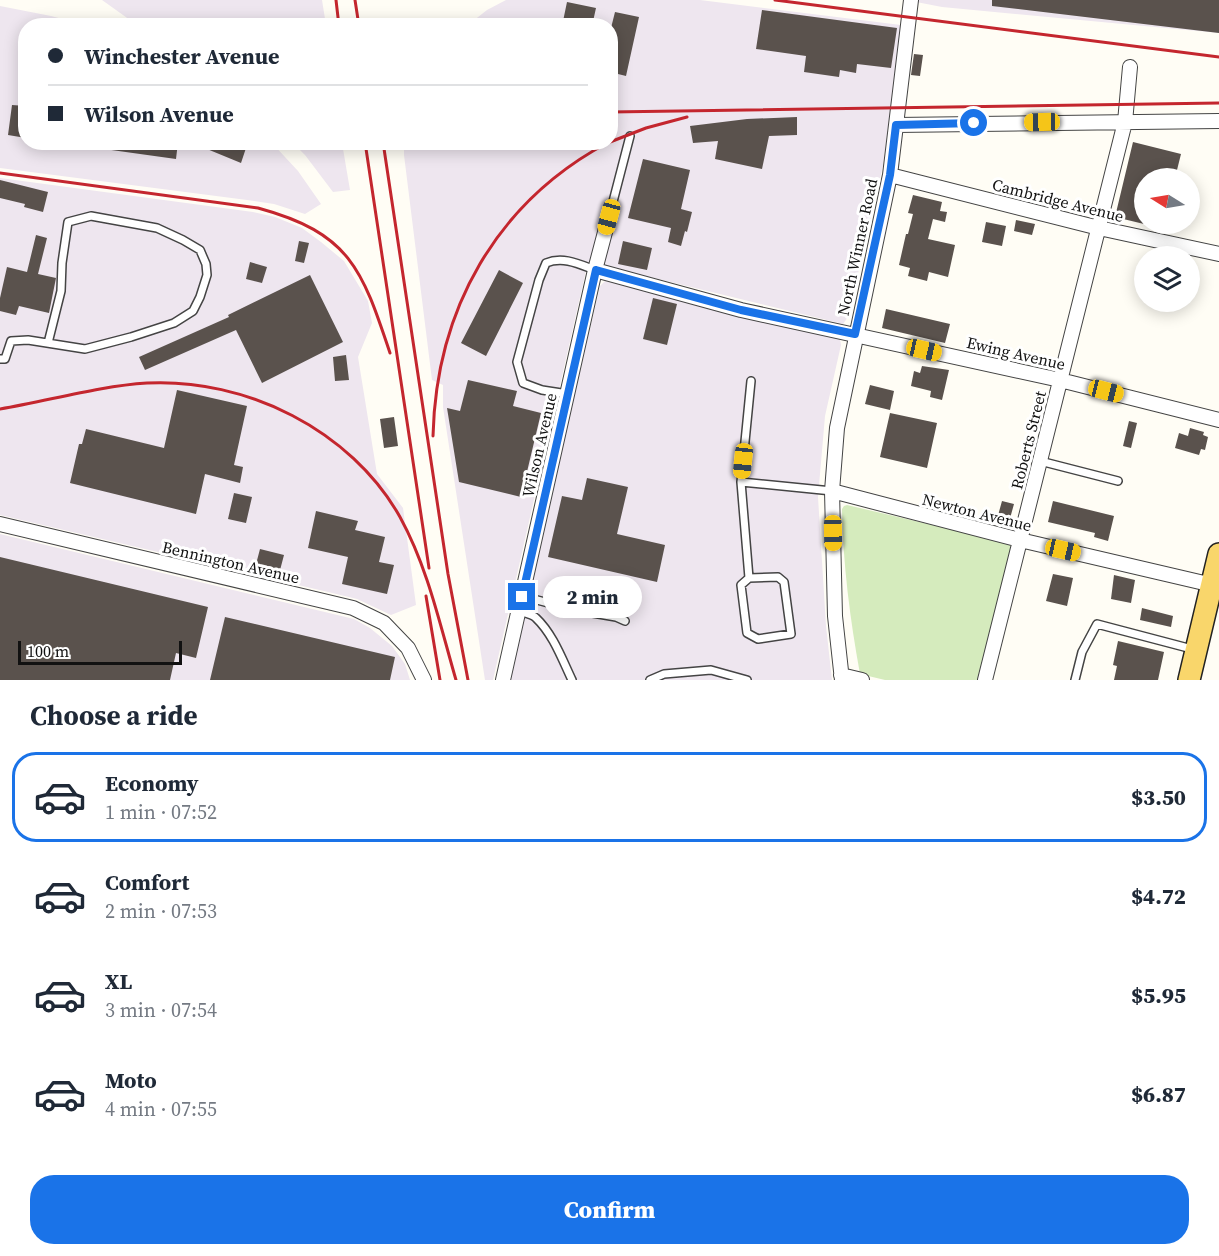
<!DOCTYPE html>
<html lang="en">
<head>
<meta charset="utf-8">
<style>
	body { margin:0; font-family:"Source Serif 4",serif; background:#f2f2f3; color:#1f2937; height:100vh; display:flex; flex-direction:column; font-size:22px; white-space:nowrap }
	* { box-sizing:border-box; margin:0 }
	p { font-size:20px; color:#747a83 }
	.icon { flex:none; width:33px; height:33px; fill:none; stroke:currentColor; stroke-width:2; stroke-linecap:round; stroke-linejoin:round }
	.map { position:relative; height:680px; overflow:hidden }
	.sheet { display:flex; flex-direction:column; background:#fff; flex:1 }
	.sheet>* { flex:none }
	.hud { position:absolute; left:18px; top:18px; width:600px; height:132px; border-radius:24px; box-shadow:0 3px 15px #0003; display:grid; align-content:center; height:132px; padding:0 30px; background:#fff }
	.needle { width:39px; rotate:281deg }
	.controls { position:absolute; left:1134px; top:168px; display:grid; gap:12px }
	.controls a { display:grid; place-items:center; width:66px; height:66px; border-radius:50%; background:#fff; box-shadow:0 3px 15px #0003; font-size:30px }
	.scale { position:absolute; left:18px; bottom:15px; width:164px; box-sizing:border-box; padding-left:6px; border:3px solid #111; border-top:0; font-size:16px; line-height:21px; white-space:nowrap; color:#111; -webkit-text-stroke:4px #fff; paint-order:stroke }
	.end { position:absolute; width:27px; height:27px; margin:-14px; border:8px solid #1a73e8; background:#fff; box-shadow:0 0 0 3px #fff }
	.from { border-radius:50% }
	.bubble { position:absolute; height:42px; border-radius:21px; background:#fff; box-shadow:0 3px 15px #0003; font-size:20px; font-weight:800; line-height:42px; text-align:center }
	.car { position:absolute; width:18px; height:36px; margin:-18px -9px; border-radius:8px; box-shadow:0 0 4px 2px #0007; background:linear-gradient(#f5c518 24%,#345 0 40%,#f5c518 0 76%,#345 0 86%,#f5c518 0) }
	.hud b { display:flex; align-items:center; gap:21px; height:57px; font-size:22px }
	.hud b+b { border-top:2px solid #e0e1e3 }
	.hud i { width:15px; height:15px; background:#1f2937 }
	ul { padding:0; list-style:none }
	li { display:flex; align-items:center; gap:18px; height:90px; margin:0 12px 9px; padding:0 18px; border:3px solid transparent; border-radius:24px }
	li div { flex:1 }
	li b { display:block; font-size:22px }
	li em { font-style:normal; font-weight:800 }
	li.current { border-color:#1a73e8 }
	li>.icon { width:54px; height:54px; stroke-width:1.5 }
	h2 { padding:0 30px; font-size:27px; line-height:72px }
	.action { display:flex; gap:12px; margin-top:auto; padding:12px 30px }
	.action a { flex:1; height:69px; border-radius:24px; background:#1a73e8; color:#fff; font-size:24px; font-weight:800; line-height:69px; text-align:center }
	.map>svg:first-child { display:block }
	.industrial { fill:#eee6ef }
	.green { fill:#d5ebbd }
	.building { fill:#5a524d }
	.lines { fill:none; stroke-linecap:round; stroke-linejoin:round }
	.lane-casing { stroke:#444; stroke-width:10 }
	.street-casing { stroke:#444; stroke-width:16 }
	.primary-casing { stroke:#222; stroke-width:24 }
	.lane { stroke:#fff; stroke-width:7 }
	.street { stroke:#fff; stroke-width:14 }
	.primary { stroke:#f9d66b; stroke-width:21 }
	.rail { stroke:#c4262e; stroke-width:3 }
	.route { stroke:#1a73e8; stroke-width:8 }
	.labels { text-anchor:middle; stroke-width:6; stroke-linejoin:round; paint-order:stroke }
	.street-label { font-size:16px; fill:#111; stroke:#fff }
</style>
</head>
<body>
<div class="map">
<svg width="1219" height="680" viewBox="0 0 1219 680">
	<rect width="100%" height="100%" fill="#fffdf5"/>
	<path class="industrial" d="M102 0H322L326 25H137Z
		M506 0H700L901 25 883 165 848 317 843 324 588 262 493 680H485L443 407V385L432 380 404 155V143L610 142V26L468 25 487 10Z
		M906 0H1219V33L942 7Z
		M0 6 51 16 85 25 26 26V142L272 143 298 171 321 204 305 214 274 204 247 200 0 168Z
		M293 143H342L350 190 333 192 305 155Z
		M0 178 253 212 275 217 302 228 321 242 344 261 368 301 372 323 358 357 377 474 403 508 416 605 391 615 357 599 328 592 0 515Z
		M605 281 840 339 841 345 825 416 818 497 826 626 832 680H508L600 286Z
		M0 534 354 619 370 628 392 646 405 664 410 680H0Z"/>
	<path class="green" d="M847 505 1009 543 1011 546 979 680H885L860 674C850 619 843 565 842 509L844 506Z"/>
	<path class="building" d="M992 0H1219V33L992 6Z
		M567 2 596 8 592 26H562Z
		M762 10 897 28 891 68 857 64 856 73 840 70 839 77 804 72 806 56 756 49Z
		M615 12 639 17 626 76 610 72V32Z
		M914 54 923 55 920 76 911 75Z
		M12 105 26 106V138L8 135Z
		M797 117V135L769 136 762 169 715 159 718 141 693 143 690 126 747 119Z
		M97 142H178L176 159 97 148Z
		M190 142H248L241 163Z
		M1133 142 1181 154 1175 178H1144V224L1115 217Z
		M643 159 690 170 681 209 692 212 687 232 685 231 681 246 668 242 671 228 628 218Z
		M0 180 48 192 43 212 24 207 25 204 0 198Z
		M913 195 942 202 940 211 947 212 945 222 933 219 928 239 955 245 948 277 929 272 927 281 908 276 910 268 899 265 906 234H908L913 214 908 213Z
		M1016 220 1035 224 1032 235 1014 231Z
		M986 222 1006 226 1002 246 982 242Z
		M36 235 47 238 38 274 56 278 49 313 19 306 16 315 0 311V298L7 267 27 272Z
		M299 241 309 243 304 263 295 261Z
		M623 241 652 248 647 270 618 264Z
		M250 262 267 267 262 283 246 279Z
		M499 270 523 283 486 356 461 343Z
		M310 275 343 342 262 383 236 330 145 370 139 357 229 317 228 315Z
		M653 298 677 304 667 345 643 339Z
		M886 309 950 324 945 343 882 328Z
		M346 355 349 380 335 381 333 357Z
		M922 366 949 370 942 400 930 397 931 391 911 386 914 371 920 373Z
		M468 380 517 391 513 406 541 413 521 497 459 482 447 408 460 411Z
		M870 385 894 391 890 410 865 404Z
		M177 390 247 406 234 465 243 467 240 483 205 474 196 514 70 483 79 444H82L86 429 164 448Z
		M890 413 937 423 927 468 880 457Z
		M394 417 398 446 384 448 380 419Z
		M1129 421 1137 423 1131 448 1123 446Z
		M1190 428 1204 432 1203 435 1208 437 1205 450 1201 449 1199 455 1175 448 1179 433 1188 436Z
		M587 478 628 487 617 534 665 545 657 582 548 557 562 496 582 500Z
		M234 493 252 497 246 523 228 519Z
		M1002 501 1014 504 1009 522 997 519Z
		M1053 501 1114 516 1108 541 1094 537 1095 533 1048 522Z
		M316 511 358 521 355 530 385 537 379 562 394 565 387 594 342 584 348 557 308 548Z
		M260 549 284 555 279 574 255 568Z
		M0 557 208 607 196 658 176 653 170 680H0Z
		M1053 574 1073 578 1067 606 1046 601Z
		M1114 575 1135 580 1131 603 1111 599Z
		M1142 608 1173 616 1171 627 1140 620Z
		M225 617 395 657 390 680H210Z
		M1118 641 1164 652 1158 680H1114L1117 666 1113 665Z"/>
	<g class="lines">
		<defs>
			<path id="lane" d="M609 217 630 136
				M0 359H5L11 341 28 340 85 349 131 337 174 323 193 311 200 297 207 275 206 264 200 250 183 240 157 228 91 216 68 222 62 263 61 291 48 343
				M751 381 741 482 832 491
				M568 394 542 390 523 383 517 362 539 280 546 263C563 256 579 264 595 270
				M1040 461 1118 481
				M741 482 749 578 741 585 747 633 758 639 791 634 784 582 778 577 749 578
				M522 596 575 610 616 617 625 621
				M519 611C524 613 532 614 536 618 553 634 562 659 572 680
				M650 680 664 674 711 670 747 680
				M1075 680 1082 652 1097 624 1192 649"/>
			<path id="street" d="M896 125 1219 121
				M890 175 1099 228 1219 254
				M595 270 741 310 1060 380 1219 420
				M832 491 1020 540 1217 586
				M0 524 353 608 384 623 408 648 424 680
				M841 675 862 680
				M503 680 595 270 609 217
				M842 680 835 616 832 491 837 428 890 175 911 0
				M985 680 1125 122 1130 67"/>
			<path id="primary" d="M1189 680 1219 554"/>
		</defs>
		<use href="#lane" class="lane-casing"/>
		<use href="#street" class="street-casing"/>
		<use href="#primary" class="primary-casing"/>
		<use href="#lane" class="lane"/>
		<use href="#street" class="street"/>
		<use href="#primary" class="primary"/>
		<path class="rail" d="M336 0 339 26
			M355 0 359 26
			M775 0 1219 57
			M610 112 1219 103
			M365 142 429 568
			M383 142 448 574 468 680
			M610 142 646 128 687 117
			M0 173 258 208C350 233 362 269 390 353
			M0 409C48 401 99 386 147 383 246 378 351 430 400 517 428 568 440 625 456 680
			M433 436C436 310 496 202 609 142
			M426 596 440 680"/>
	</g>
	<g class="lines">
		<path class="route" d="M522 597 596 270 741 310 855 334 890 175 896 125 974 123"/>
	</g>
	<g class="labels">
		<g class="street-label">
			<text transform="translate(1058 200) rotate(14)" y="6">Cambridge Avenue</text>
			<text transform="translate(857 247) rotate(-78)" y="6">North Winner Road</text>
			<text transform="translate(1016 353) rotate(13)" y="6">Ewing Avenue</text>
			<text transform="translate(1028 440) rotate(-76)" y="6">Roberts Street</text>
			<text transform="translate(539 445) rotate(-77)" y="6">Wilson Avenue</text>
			<text transform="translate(977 512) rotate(14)" y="6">Newton Avenue</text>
			<text transform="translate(231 562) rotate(13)" y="6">Bennington Avenue</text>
		</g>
	</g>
</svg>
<div class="controls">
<a><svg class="needle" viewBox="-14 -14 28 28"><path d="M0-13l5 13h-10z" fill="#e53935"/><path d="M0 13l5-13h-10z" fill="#747a83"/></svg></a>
<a><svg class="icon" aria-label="layers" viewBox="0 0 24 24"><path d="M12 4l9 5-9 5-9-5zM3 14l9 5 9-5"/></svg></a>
</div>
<div class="scale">100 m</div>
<i class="end from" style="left:974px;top:123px"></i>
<i class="end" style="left:522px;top:597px"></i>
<div class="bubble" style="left:543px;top:576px;width:99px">2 min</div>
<i class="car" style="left:1042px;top:122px;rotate:269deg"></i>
<i class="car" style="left:609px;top:217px;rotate:195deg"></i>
<i class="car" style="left:924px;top:350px;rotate:103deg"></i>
<i class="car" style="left:1106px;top:391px;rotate:104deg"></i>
<i class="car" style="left:743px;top:461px;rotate:186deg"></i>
<i class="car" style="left:833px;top:533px;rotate:179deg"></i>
<i class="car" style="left:1063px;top:550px;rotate:103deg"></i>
<div class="hud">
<b><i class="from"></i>Winchester Avenue</b>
<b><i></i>Wilson Avenue</b>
</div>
</div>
<section class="sheet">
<h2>Choose a ride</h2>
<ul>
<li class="current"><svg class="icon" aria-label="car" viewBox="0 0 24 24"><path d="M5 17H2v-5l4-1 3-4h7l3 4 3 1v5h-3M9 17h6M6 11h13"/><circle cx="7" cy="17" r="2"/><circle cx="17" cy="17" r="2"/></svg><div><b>Economy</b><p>1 min · 07:52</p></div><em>$3.50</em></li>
<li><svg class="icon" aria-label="car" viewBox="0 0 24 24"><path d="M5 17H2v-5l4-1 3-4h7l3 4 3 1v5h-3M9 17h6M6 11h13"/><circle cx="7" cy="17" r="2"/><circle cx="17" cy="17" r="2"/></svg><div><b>Comfort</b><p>2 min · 07:53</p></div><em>$4.72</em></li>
<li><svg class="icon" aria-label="car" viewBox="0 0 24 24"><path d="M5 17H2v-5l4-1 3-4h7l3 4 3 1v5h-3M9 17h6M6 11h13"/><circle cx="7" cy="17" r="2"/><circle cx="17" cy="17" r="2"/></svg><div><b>XL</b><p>3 min · 07:54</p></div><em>$5.95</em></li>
<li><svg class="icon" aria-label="car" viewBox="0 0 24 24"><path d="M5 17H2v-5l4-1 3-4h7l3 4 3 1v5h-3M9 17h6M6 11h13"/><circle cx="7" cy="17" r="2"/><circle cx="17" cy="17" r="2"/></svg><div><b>Moto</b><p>4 min · 07:55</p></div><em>$6.87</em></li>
</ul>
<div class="action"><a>Confirm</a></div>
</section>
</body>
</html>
